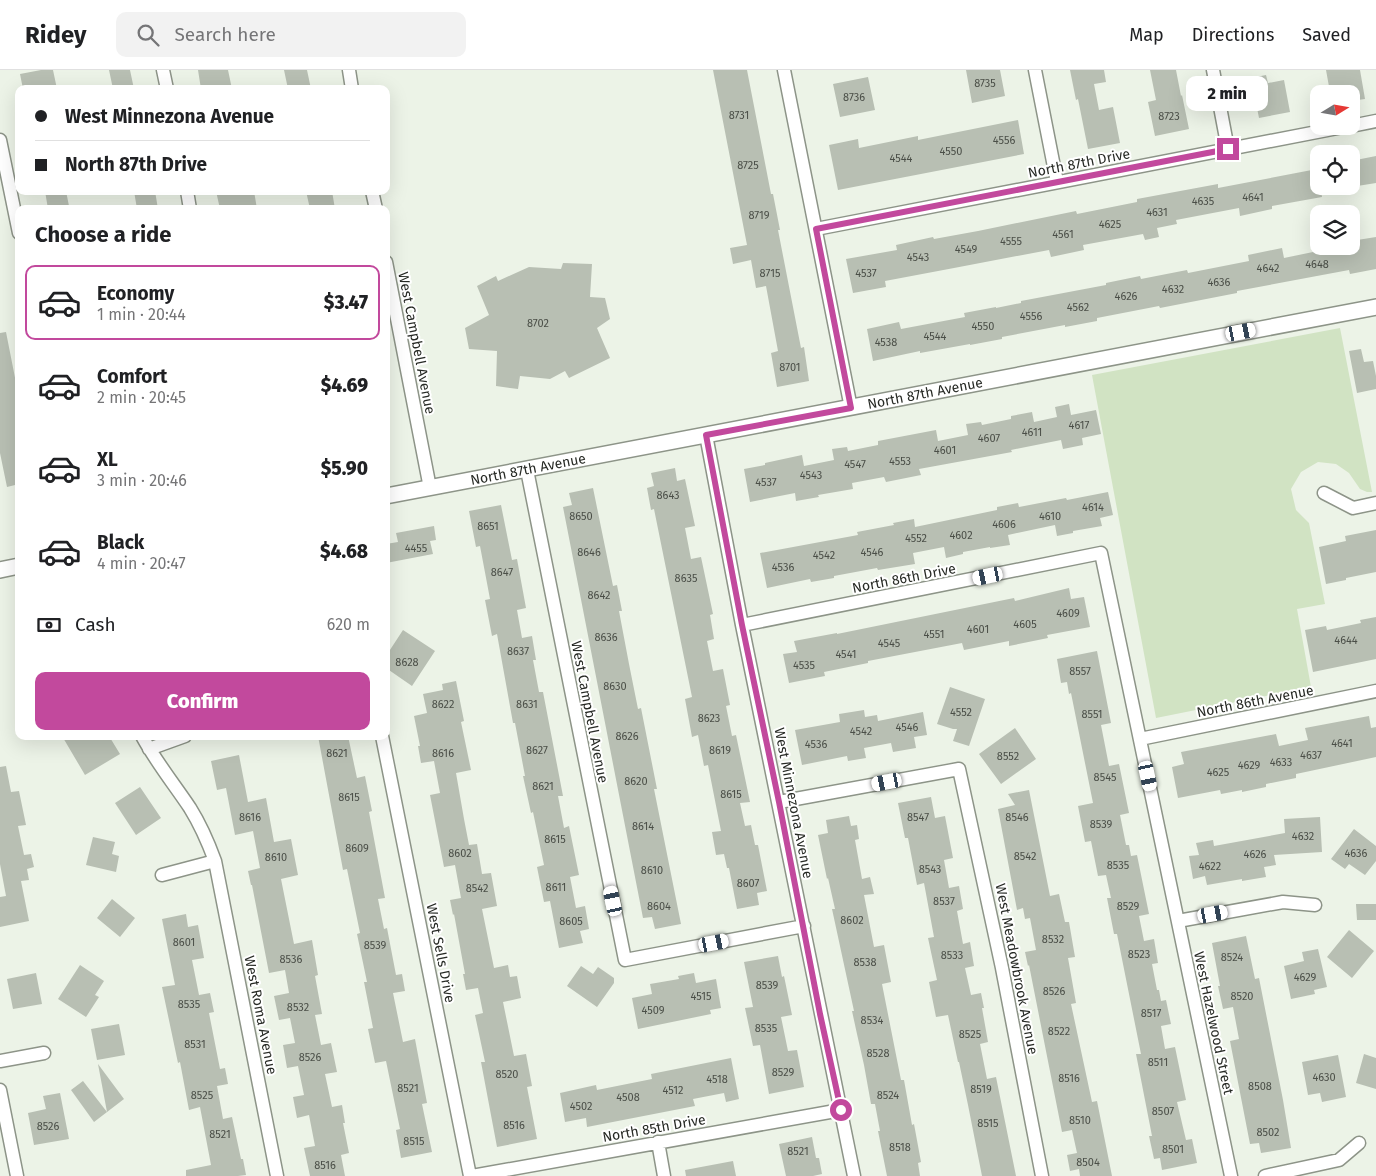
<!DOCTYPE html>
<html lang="en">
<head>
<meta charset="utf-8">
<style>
	body { margin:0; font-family:"Fira Sans",sans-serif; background:#f2f2f2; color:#202124; height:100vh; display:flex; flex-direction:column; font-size:19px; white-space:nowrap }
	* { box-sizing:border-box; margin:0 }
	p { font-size:16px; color:#757577 }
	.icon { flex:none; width:28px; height:28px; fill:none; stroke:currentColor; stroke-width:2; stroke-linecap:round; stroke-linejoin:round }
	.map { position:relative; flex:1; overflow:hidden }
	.details { position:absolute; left:15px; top:135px; width:375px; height:535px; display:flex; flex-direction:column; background:#fff; border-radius:10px; box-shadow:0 5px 20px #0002 }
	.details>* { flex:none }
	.top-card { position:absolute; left:15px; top:15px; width:375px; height:110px; border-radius:10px; box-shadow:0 5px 20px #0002; display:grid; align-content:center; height:110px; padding:0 20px; background:#fff }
	.needle { width:32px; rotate:79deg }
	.fabs { position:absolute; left:1310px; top:15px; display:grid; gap:10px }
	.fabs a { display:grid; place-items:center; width:50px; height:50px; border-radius:10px; background:#fff; box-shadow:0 5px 20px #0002; font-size:25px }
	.end { position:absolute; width:22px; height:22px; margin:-11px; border:6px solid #c2499d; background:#fff; box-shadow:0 0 0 2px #fff }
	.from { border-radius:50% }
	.bubble { position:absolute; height:35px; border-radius:10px; background:#fff; box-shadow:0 5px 20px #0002; font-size:16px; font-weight:800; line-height:35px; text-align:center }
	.car { position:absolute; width:15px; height:30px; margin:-15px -8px; border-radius:6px; box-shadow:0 0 4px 1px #0007; background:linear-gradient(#fff 24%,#345 0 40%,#fff 0 76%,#345 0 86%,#fff 0) }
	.top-card b { display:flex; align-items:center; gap:18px; height:48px; font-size:19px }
	.top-card b+b { border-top:1px solid #e0e0e0 }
	.top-card i { width:12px; height:12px; background:#202124 }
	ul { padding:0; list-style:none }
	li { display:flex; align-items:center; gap:15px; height:75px; margin:0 10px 8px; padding:0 10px; border:2px solid transparent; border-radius:10px }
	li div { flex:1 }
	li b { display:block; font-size:19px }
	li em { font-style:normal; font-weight:800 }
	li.selected { border-color:#c2499d }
	li>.icon { width:45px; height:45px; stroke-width:1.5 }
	h2 { padding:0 20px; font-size:22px; line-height:60px }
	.pay { display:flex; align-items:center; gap:12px; height:55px; padding:0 20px; font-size:19px }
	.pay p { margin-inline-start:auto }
	.button { display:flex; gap:10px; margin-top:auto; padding:10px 20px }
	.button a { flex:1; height:58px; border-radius:10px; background:#c2499d; color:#fff; font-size:20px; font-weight:800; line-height:58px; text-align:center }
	header { display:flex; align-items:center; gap:30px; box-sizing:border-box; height:70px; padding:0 25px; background:#fff; border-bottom:1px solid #e0e0e0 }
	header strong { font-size:24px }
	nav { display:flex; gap:28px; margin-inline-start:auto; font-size:18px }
	.search { width:350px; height:45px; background:#f2f2f2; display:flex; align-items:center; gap:12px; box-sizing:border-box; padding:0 18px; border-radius:10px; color:#757577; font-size:19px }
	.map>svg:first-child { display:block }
	.green { fill:#d1e3c3 }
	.building { fill:#b8bfb3 }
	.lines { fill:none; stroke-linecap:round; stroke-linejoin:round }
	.minor-casing { stroke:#8d9488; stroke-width:15 }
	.tertiary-casing { stroke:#8d9488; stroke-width:18 }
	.minor { stroke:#fff; stroke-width:12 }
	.tertiary { stroke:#fff; stroke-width:15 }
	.route { stroke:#c2499d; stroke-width:6 }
	.labels { text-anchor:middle; stroke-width:4; stroke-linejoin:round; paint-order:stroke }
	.number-label { font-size:11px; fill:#4b4f48 }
	.street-label { font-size:14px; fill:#272a25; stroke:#fff }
</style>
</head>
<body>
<header>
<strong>Ridey</strong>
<div class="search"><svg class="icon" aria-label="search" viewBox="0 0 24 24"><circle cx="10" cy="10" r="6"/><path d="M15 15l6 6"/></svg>Search here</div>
<nav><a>Map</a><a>Directions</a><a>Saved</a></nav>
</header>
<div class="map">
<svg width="1376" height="1106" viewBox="0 0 1376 1106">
	<rect width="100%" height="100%" fill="#ecf3e7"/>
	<path class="green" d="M1340 258 1372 422H1367L1360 419 1349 403 1336 394 1318 392 1301 402 1291 419 1296 440 1309 453 1325 534 1297 539 1311 617 1156 648 1092 305Z"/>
	<path class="building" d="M41 0H53L57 19H23L20 4Z
		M109 0H130L134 19H113Z
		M198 0H228L232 19H201Z
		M284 0H307L311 19H288Z
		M713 0H747L771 124H773L780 160H778L801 278 804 277 809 311 777 317 771 283 778 281 766 216 756 218 751 190 733 194 730 178 747 175Z
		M966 0H1000L1005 26 972 33Z
		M1070 0H1104L1106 12 1094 14 1099 40 1113 37 1120 73 1088 79 1078 29 1076 30Z
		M1150 0H1176L1181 26 1182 25 1189 59 1155 66 1148 32 1156 30Z
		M1326 0H1360L1365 29 1351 31V24H1339L1338 20 1330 22Z
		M1266 5 1268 13 1284 10 1290 42 1259 48 1251 8Z
		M868 7 875 40 840 47 833 14Z
		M1018 50 1024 84 838 120 829 75 858 69 859 78 918 66V70Z
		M1376 86V113L1351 117V91Z
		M1317 99 1319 116H1320L1322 127 1272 136V139L1240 146 1239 138 1176 150 1177 154 1157 158 1159 167 1145 170 1143 164 1083 175 1084 180 1051 187 1049 180 954 198 885 211 886 217 853 223 846 189 897 180 896 175 933 167 934 169 978 161 1076 141 1077 144 1137 132V129L1218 114V118Z
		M45 121H66L69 136 57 139H48Z
		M134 121H155L158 139H137Z
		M216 121H254L257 139H220Z
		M306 121H332L335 139H310Z
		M1376 167V199L1350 204 1349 200 1237 221V223L1160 238 1159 236 1097 248V251L1065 257V255L1002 267V269L970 275V274L920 283V281L873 291 867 259 899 252 901 259 965 247 964 243 996 237V238L1021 233V231L1106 215V213L1140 206 1141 209 1187 200 1188 203 1249 191 1248 185 1282 178 1284 188 1342 176H1351V171Z
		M563 193 592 194 590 227 605 228 610 249 597 258 610 288 569 308 565 301 550 309 520 306 518 319 496 316 497 281 469 279 465 258 489 245 477 216 496 206 498 211 529 197 561 199Z
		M6 262 19 328V414L7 417 0 383V263Z
		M1361 279 1364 292 1373 291 1376 306V319L1357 323 1349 281Z
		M1069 334 1071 345 1096 340 1101 364 1082 368 1083 375 1063 379 1061 370 1011 380 1012 382 919 399 921 405 886 412 884 407 852 413 853 419 818 425 819 427 796 431 795 423 750 432 744 399 765 395V393L802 385 804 396 834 390 832 379 847 377 848 381 878 375V371L936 360 938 371 968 365 966 354 981 352 982 355 1011 349V346L1032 342 1034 352 1057 347 1055 337Z
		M675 398 677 411 685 409 695 456 685 458 691 489 701 487 713 544 710 545 714 569 707 571 713 601 723 599 730 635 726 636 732 666 736 665 750 732 740 733 745 756 751 755 755 775H758L767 821 757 823 759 835 737 839 729 798H727L724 784 716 785 712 762 721 761 708 695 704 696 698 665 692 667 685 629 692 627 654 439 651 440 647 418 654 416 651 403Z
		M593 418 613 516 617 515 622 541H619L629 594 638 639 641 638 657 719H654L681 854 655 859 652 847 643 848 563 437 572 435 569 423Z
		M1108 422 1113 445 1100 448 1102 456 1073 461V463L1057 466 1055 455 1008 465 1010 475 990 478V477L963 482V484L946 488 944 477 913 483 915 494 878 500 877 498 834 506V508L811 512 810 509 767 518 760 483 858 465 857 462 894 455 893 453 914 449 915 457 997 440V437L1018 433 1019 437 1066 428 1067 430Z
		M501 435 512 490 517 489 526 538 517 540 522 568 532 566 536 590H533L539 622H543L563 726H558L564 758 569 756 579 805 570 807 576 838 585 836 589 859 580 861 583 873 559 878 550 831 544 832 537 797 544 795 533 742 531 743 523 706H525L515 653H513L497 564 492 566 485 530 490 529 480 476 476 477 469 441Z
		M434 456 436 470 430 471 433 484 386 493V474L398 472 396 463Z
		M1376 460V502L1346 508V510L1326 514 1319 477 1346 471 1345 466Z
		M1069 518 1071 529 1084 527 1090 557 1047 565 1048 568 1009 576V571L964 580 962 573 868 591V593L824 602 825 606 789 613 783 584 797 582 794 571 837 563V564L1014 528 1015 531Z
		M1376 547V589L1313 602 1305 560 1326 556 1327 560 1361 553 1360 550Z
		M403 560 435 581 412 616 386 598V586Z
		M1097 581 1111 653 1101 655 1109 696 1119 694 1129 743 1120 745 1126 775H1129L1131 786 1137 785 1149 844 1139 846 1144 871 1154 869 1158 893 1152 894 1157 920H1159L1161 931 1166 930 1171 954 1161 956 1165 979 1175 977 1186 1030 1177 1032 1186 1070 1192 1069 1197 1093 1162 1100 1160 1088 1154 1089 1149 1066H1152L1136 984H1141L1117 864H1114L1107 828H1111L1106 805 1098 806 1091 771 1085 772 1078 736 1093 733 1071 623 1069 624 1067 612 1061 613 1057 589Z
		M456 611 464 651 461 652 471 700 456 703 464 749 469 775 477 774 482 804 491 803 497 836 482 839 494 898 508 895 510 907 517 906 521 928 503 932 514 986 526 984 532 1016 527 1017 537 1069 497 1077 481 992H485L475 945 483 943 478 918 466 920 463 904H465L454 844 453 845 450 830 461 828 455 795 444 797 430 725 440 723 434 691 421 693 418 676H420L414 646 427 643 423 624 443 620 442 614Z
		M950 617 985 629 969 676 953 671 957 659H953L937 654Z
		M864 640 865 647 877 645 878 651 923 642 927 665 914 667 916 678 893 682 891 673 864 678 866 688 848 691 847 686 802 695 795 660 840 652 839 644Z
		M1369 646 1371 658 1376 657V687L1296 704V708L1266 714V717L1242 722V720L1221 724 1220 720 1178 728 1172 697 1184 694 1181 682 1276 664 1279 676 1308 670 1305 658Z
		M1015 658 1036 689 1001 714 979 684Z
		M62 666H109L120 684 85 705Z
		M318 666H348L357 708 365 706 372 741 369 742 385 828 378 829 384 859 387 858 396 905 402 904 405 921 393 923 403 972 415 969 427 1033 422 1034 432 1082 401 1088 396 1060 400 1059 386 991 375 993 368 959 373 958 364 912H367L357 864 360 863 347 799 343 800Z
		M239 685 248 732 266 728 274 772 291 769 298 805 281 809 294 874 312 870 318 905 315 906 322 944 315 945 321 975 331 973 337 1002 325 1004 332 1037 342 1035 345 1053H343L349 1083 341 1085 345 1106H310L304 1078 315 1076 309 1045 297 1048 293 1027 304 1025 298 996 287 998 283 975 295 973 290 948 279 950 274 926 289 923 285 900 269 903 252 815H251L248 801 260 798 253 761 235 765 226 718 217 720 211 691Z
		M6 696 11 722 19 721 26 755 18 756 24 785 31 784 34 797 27 799 29 810 21 811 29 851 0 857V827L6 826 0 794V697Z
		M140 717 161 748 136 765 115 733Z
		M1029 720 1050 826 1059 824 1065 852H1069L1075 887 1068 888 1076 933 1071 934 1092 1032 1097 1031 1112 1106H1080L1079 1099 1070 1101 1067 1085 1077 1083 1072 1060 1062 1062 1029 895 1028 896 1025 882 1036 880 1030 848 1025 849 1023 838 1017 840 998 739 1015 735 1008 724Z
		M931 727 935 748 945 746 953 788 944 790 949 818 959 816 963 839 957 841 963 874 970 872 974 896 965 898 971 925 981 923 984 938H982L988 972 980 974 987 1009 996 1007 1016 1106H982L968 1035 959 992H958L948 945 936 947 929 912 937 910 928 868 934 867 924 813 917 815 908 768H905L898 733Z
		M849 746 851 756 857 755 859 769 855 770 862 809 870 807 874 824 864 825 874 877 884 875 891 912 882 914 901 1010H904L912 1055 914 1054 921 1092 918 1093 920 1106H887L878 1061H880L875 1034H871L864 995 857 964 852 941H854L832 839H835L828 808 827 809 818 765 828 763 826 750Z
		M1320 747 1322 782 1274 785 1276 795 1264 797 1266 807 1242 811V809L1207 815 1205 806 1193 809 1189 786 1199 785 1196 773 1213 770 1214 776 1285 763 1284 749Z
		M1354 759 1376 776V791L1365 805 1349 794 1345 799 1331 789Z
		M93 767 115 772 112 784 119 786 116 802 86 795Z
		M112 829 135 848 120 867 97 848Z
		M1356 834H1376V850H1357Z
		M186 844 188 857 198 855 204 888 192 890 199 925 210 923 214 942 209 943 220 999 225 998 228 1014 217 1016 223 1049 232 1047 241 1089H243L246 1105 238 1106H186V1100L211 1095 200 1037 189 1040 180 992 178 993 162 917 175 915 162 849Z
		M1349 860 1374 881 1352 908 1327 887Z
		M1246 866 1255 909 1259 908 1283 1030 1291 1078 1261 1083 1259 1073 1250 1074 1230 971 1239 969 1233 937 1223 939 1218 916H1220L1212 873Z
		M1318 879 1327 917 1314 920 1315 924 1291 929 1284 896 1304 891 1302 882Z
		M778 886 782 907 784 906 792 945 781 947 788 981 797 980 804 1017 769 1024 760 975 753 976 745 938 753 937 744 892Z
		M80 895 104 911 95 925 99 927 86 947 58 929Z
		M581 896 593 904 598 897 614 908V913L597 937 567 916Z
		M36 903 42 934 13 939 7 909Z
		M694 903 696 913 716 909 721 938 710 940 711 944 638 959 632 928 652 924 650 914 679 909 678 906Z
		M119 954 125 985 97 990 91 959Z
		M1364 984 1376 988V1019L1356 1013Z
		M1338 985 1346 1027 1322 1032 1320 1023 1308 1025 1302 992Z
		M731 988 739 1029 726 1032 724 1023 693 1029 695 1036 587 1057 586 1048 565 1052 560 1023 596 1015 597 1020 652 1009 651 1004Z
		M98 994 124 1029 94 1052 71 1020 83 1011 107 1042Z
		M60 1023 69 1069 34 1075 28 1043 46 1039 43 1026Z
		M812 1067 816 1088H819L822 1104 813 1106H786L779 1074Z
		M733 1091 736 1106H686L685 1100Z"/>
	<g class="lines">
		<defs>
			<path id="minor" d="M163 0 167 19
				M349 0 352 19
				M784 0 851 338
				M1035 0 1057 112
				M1213 0 1228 79
				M1351 56 1376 51
				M0 70 19 163
				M187 121 190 139
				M372 121 376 139
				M816 159 1348 56
				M386 192 430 418
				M706 365 742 555 854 1106
				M527 400 625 890 804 856
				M1324 423 1353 438 1376 433
				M742 555 1101 483 1231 1106
				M142 666C156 692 174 714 190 738 200 754 208 772 215 791L277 1106
				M382 666 470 1106
				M1140 669 1376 621
				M149 679 185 666
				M779 732 959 699 1002 898 1042 1106
				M162 805 215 791
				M1178 851 1283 832 1315 835
				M0 991 44 983
				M0 1020 17 1106
				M658 1072 664 1106
				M472 1106 841 1040
				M1265 1106 1339 1090 1359 1073"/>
			<path id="tertiary" d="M386 426 1376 237
				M0 500 19 496"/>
		</defs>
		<use href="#minor" class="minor-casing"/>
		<use href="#tertiary" class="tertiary-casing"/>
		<use href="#minor" class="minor"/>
		<use href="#tertiary" class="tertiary"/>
	</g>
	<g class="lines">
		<path class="route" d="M841 1040 820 944 779 732 742 555 706 365 851 338 816 159 1228 79"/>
	</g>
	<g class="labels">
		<g class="number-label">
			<text x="985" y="17">8735</text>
			<text x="854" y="31">8736</text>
			<text x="739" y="49">8731</text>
			<text x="1169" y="50">8723</text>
			<text x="1004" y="74">4556</text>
			<text x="951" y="85">4550</text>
			<text x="901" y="92">4544</text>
			<text x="748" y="99">8725</text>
			<text x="1253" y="131">4641</text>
			<text x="1203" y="135">4635</text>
			<text x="1157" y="146">4631</text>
			<text x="759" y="149">8719</text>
			<text x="1110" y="158">4625</text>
			<text x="1063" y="168">4561</text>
			<text x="1011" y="175">4555</text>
			<text x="966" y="183">4549</text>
			<text x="918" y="191">4543</text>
			<text x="1317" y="198">4648</text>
			<text x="1268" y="202">4642</text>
			<text x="770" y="207">8715</text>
			<text x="866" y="207">4537</text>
			<text x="1219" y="216">4636</text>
			<text x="1173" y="223">4632</text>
			<text x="1126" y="230">4626</text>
			<text x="1078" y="241">4562</text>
			<text x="1031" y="250">4556</text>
			<text x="538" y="257">8702</text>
			<text x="983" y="260">4550</text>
			<text x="935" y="270">4544</text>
			<text x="886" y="276">4538</text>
			<text x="790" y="301">8701</text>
			<text x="1079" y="359">4617</text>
			<text x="1032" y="366">4611</text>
			<text x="989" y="372">4607</text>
			<text x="945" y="384">4601</text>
			<text x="900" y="395">4553</text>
			<text x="855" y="398">4547</text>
			<text x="811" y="409">4543</text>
			<text x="766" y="416">4537</text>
			<text x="668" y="429">8643</text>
			<text x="1093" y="441">4614</text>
			<text x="581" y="450">8650</text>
			<text x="1050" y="450">4610</text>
			<text x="1004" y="458">4606</text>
			<text x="488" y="460">8651</text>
			<text x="961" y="469">4602</text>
			<text x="916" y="472">4552</text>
			<text x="416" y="482">4455</text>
			<text x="589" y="486">8646</text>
			<text x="872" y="486">4546</text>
			<text x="824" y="489">4542</text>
			<text x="783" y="501">4536</text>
			<text x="502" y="506">8647</text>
			<text x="686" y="512">8635</text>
			<text x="599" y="529">8642</text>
			<text x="1068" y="547">4609</text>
			<text x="1025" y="558">4605</text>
			<text x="978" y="563">4601</text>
			<text x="934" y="568">4551</text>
			<text x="606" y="571">8636</text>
			<text x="1346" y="574">4644</text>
			<text x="889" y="577">4545</text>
			<text x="518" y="585">8637</text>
			<text x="846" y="588">4541</text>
			<text x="407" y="596">8628</text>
			<text x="804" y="599">4535</text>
			<text x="1080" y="605">8557</text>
			<text x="615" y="620">8630</text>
			<text x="443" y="638">8622</text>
			<text x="527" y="638">8631</text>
			<text x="961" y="646">4552</text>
			<text x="1092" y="648">8551</text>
			<text x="709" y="652">8623</text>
			<text x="907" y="661">4546</text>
			<text x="861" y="665">4542</text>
			<text x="627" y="670">8626</text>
			<text x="1342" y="677">4641</text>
			<text x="816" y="678">4536</text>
			<text x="537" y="684">8627</text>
			<text x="720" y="684">8619</text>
			<text x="337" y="687">8621</text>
			<text x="443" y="687">8616</text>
			<text x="1311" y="689">4637</text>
			<text x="1008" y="690">8552</text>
			<text x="1281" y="696">4633</text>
			<text x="1249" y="699">4629</text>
			<text x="1218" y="706">4625</text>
			<text x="1105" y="711">8545</text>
			<text x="636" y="715">8620</text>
			<text x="543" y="720">8621</text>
			<text x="731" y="728">8615</text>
			<text x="349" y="731">8615</text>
			<text x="250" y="751">8616</text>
			<text x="918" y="751">8547</text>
			<text x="1017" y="751">8546</text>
			<text x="1101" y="758">8539</text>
			<text x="643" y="760">8614</text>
			<text x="1303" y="770">4632</text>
			<text x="555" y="773">8615</text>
			<text x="357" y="782">8609</text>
			<text x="460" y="787">8602</text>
			<text x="1356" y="787">4636</text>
			<text x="1255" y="788">4626</text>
			<text x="1025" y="790">8542</text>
			<text x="276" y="791">8610</text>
			<text x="1118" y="799">8535</text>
			<text x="1210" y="800">4622</text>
			<text x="930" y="803">8543</text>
			<text x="652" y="804">8610</text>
			<text x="748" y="817">8607</text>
			<text x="556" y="821">8611</text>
			<text x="477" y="822">8542</text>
			<text x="944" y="835">8537</text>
			<text x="659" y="840">8604</text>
			<text x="1128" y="840">8529</text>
			<text x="852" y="854">8602</text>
			<text x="571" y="855">8605</text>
			<text x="1053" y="873">8532</text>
			<text x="184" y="876">8601</text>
			<text x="375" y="879">8539</text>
			<text x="1139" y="888">8523</text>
			<text x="952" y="889">8533</text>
			<text x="1232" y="891">8524</text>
			<text x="291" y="893">8536</text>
			<text x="865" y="896">8538</text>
			<text x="1305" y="911">4629</text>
			<text x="767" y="919">8539</text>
			<text x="1054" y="925">8526</text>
			<text x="701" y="930">4515</text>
			<text x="1242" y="930">8520</text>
			<text x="189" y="938">8535</text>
			<text x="298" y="941">8532</text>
			<text x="653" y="944">4509</text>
			<text x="1151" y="947">8517</text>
			<text x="872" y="954">8534</text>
			<text x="766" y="962">8535</text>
			<text x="1059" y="965">8522</text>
			<text x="970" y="968">8525</text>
			<text x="195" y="978">8531</text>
			<text x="878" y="987">8528</text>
			<text x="310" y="991">8526</text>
			<text x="1158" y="996">8511</text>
			<text x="783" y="1006">8529</text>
			<text x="507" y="1008">8520</text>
			<text x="1324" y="1011">4630</text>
			<text x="1069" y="1012">8516</text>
			<text x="717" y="1013">4518</text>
			<text x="1260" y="1020">8508</text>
			<text x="408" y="1022">8521</text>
			<text x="981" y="1023">8519</text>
			<text x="673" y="1024">4512</text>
			<text x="202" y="1029">8525</text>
			<text x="888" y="1029">8524</text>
			<text x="628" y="1031">4508</text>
			<text x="581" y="1040">4502</text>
			<text x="1163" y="1045">8507</text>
			<text x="1080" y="1054">8510</text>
			<text x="988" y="1057">8515</text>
			<text x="514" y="1059">8516</text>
			<text x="48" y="1060">8526</text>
			<text x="1268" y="1066">8502</text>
			<text x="220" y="1068">8521</text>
			<text x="414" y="1075">8515</text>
			<text x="900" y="1081">8518</text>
			<text x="1173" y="1083">8501</text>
			<text x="798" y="1085">8521</text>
			<text x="1088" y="1096">8504</text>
			<text x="325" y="1099">8516</text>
		</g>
		<g class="street-label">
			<text transform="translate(1079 93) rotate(-11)" y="5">North 87th Drive</text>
			<text transform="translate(417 273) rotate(79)" y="5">West Campbell Avenue</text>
			<text transform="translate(925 323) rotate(-11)" y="5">North 87th Avenue</text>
			<text transform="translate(528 399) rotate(-11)" y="5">North 87th Avenue</text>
			<text transform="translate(904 508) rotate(-11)" y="5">North 86th Drive</text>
			<text transform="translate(1255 631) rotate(-11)" y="5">North 86th Avenue</text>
			<text transform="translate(590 642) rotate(79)" y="5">West Campbell Avenue</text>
			<text transform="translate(794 733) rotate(79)" y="5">West Minnezona Avenue</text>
			<text transform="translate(441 883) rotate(79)" y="5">West Sells Drive</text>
			<text transform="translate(1017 899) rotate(79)" y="5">West Meadowbrook Avenue</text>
			<text transform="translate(261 945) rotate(79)" y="5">West Roma Avenue</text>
			<text transform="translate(1214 953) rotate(78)" y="5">West Hazelwood Street</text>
			<text transform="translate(654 1058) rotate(-10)" y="5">North 85th Drive</text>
		</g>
	</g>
</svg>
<div class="fabs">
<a><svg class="needle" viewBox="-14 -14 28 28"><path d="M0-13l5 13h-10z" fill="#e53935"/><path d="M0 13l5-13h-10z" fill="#757577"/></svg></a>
<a><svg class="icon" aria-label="locate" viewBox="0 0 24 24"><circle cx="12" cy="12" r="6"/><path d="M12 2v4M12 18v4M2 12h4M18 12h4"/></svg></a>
<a><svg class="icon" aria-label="layers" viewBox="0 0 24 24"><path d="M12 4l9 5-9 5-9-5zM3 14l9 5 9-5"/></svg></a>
</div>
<i class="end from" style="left:841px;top:1040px"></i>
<i class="end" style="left:1228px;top:79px"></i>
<div class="bubble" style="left:1186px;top:6px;width:82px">2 min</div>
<i class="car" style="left:1241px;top:262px;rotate:79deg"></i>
<i class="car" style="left:988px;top:506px;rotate:258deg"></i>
<i class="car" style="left:1148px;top:706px;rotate:168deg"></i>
<i class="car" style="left:887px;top:712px;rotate:259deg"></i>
<i class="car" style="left:613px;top:831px;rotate:348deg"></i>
<i class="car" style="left:1213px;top:844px;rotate:80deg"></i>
<i class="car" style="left:714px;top:873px;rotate:79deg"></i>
<div class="top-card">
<b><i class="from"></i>West Minnezona Avenue</b>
<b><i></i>North 87th Drive</b>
</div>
<section class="details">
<h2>Choose a ride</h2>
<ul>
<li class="selected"><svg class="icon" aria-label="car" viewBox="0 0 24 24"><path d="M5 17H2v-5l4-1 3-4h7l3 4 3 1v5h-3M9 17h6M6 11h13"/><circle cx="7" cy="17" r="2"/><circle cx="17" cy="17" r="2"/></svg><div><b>Economy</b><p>1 min · 20:44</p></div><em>$3.47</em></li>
<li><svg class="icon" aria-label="car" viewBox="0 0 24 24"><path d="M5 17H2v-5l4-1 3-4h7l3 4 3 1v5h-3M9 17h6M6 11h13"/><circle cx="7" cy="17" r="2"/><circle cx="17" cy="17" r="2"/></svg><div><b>Comfort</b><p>2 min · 20:45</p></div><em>$4.69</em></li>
<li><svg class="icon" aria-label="car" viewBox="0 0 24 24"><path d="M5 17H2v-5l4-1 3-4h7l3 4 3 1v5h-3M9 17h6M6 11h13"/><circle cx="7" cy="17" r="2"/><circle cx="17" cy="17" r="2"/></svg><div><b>XL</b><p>3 min · 20:46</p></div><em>$5.90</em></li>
<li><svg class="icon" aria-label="car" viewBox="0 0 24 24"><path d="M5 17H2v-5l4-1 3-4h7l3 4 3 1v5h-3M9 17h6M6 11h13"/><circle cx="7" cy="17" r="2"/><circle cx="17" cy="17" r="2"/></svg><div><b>Black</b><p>4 min · 20:47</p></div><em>$4.68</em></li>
</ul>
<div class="pay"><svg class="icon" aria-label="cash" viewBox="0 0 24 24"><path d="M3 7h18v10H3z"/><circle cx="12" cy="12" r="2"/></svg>Cash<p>620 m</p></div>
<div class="button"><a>Confirm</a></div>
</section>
</div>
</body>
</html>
